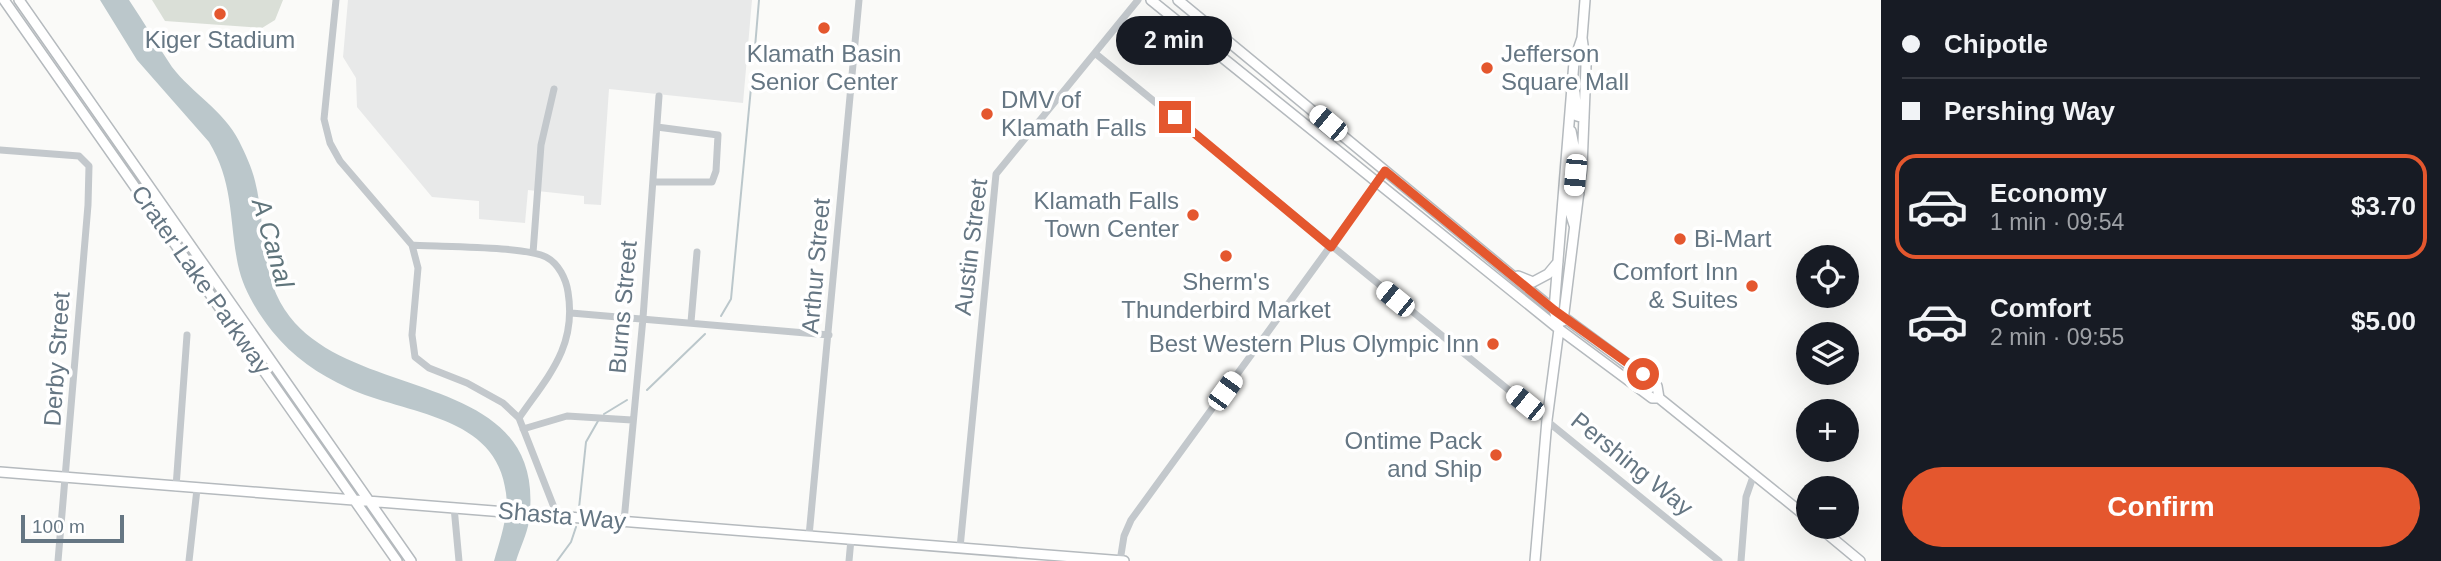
<!DOCTYPE html>
<html lang="en">
<head>
<meta charset="utf-8">
<style>
	body { margin:0; font-family:Arial,sans-serif; background:#20242c; color:#f1f3f6; height:100vh; display:flex; flex-direction:column; font-size:26px; white-space:nowrap }
	* { box-sizing:border-box; margin:0 }
	p { font-size:23px; color:#9ea1a6 }
	.icon { flex:none; width:38px; height:38px; fill:none; stroke:currentColor; stroke-width:2; stroke-linecap:round; stroke-linejoin:round }
	.map { position:relative; flex:1; overflow:hidden }
	.details { display:flex; flex-direction:column; background:#171b24; width:560px }
	.details>* { flex:none }
	.top-card { display:grid; align-content:center; height:154px; padding:0 21px; background:#171b24 }
	.fabs { position:absolute; left:1796px; top:245px; display:grid; gap:14px }
	.fabs a { display:grid; place-items:center; width:63px; height:63px; border-radius:50%; background:#171b24; box-shadow:0 7px 28px #0002; font-size:35px }
	.scale { position:absolute; left:21px; bottom:18px; width:103px; box-sizing:border-box; padding-left:7px; border:4px solid #657683; border-top:0; font-size:19px; line-height:24px; white-space:nowrap; color:#657683; -webkit-text-stroke:5px #fff; paint-order:stroke }
	.end { position:absolute; width:32px; height:32px; margin:-16px; border:9px solid #e4572e; background:#fff; box-shadow:0 0 0 4px #fff }
	.from { border-radius:50% }
	.bubble { position:absolute; height:49px; border-radius:24px; background:#171b24; box-shadow:0 7px 28px #0002; font-size:23px; font-weight:800; line-height:49px; text-align:center }
	.car { position:absolute; width:21px; height:42px; margin:-21px -10px; border-radius:9px; box-shadow:0 0 5px 2px #0007; background:linear-gradient(#fff 24%,#345 0 40%,#fff 0 76%,#345 0 86%,#fff 0) }
	.top-card b { display:flex; align-items:center; gap:24px; height:66px; font-size:26px }
	.top-card b+b { border-top:2px solid #363941 }
	.top-card i { width:18px; height:18px; background:#f1f3f6 }
	ul { padding:0; list-style:none }
	li { display:flex; align-items:center; gap:21px; height:105px; margin:0 14px 10px; padding:0 7px; border:4px solid transparent; border-radius:21px }
	li div { flex:1 }
	li b { display:block; font-size:26px }
	li em { font-style:normal; font-weight:800 }
	li.on { border-color:#e4572e }
	li>.icon { width:63px; height:63px; stroke-width:1.5 }
	.button { display:flex; gap:14px; margin-top:auto; padding:14px 21px }
	.button a { flex:1; height:80px; border-radius:42px; background:#e4572e; color:#fff; font-size:28px; font-weight:800; line-height:80px; text-align:center }
	main { display:flex; flex:1; min-height:0 }
	.map>svg:first-child { display:block }
	.built { fill:#e8e9e9 }
	.green { fill:#dadfd7 }
	.water { fill:#bbc7cb }
	.lines { fill:none; stroke-linecap:round; stroke-linejoin:round }
	.stream { stroke:#bbc7cb; stroke-width:2 }
	.major-casing { stroke:#b5babe; stroke-width:12 }
	.minor { stroke:#c3c8cc; stroke-width:7 }
	.major { stroke:#fff; stroke-width:9 }
	.route { stroke:#e4572e; stroke-width:9 }
	.poi-dot { fill:#e4572e; stroke:#fff; stroke-width:2.5 }
	.labels { text-anchor:middle; stroke-width:7; stroke-linejoin:round; paint-order:stroke }
	.poi-label { font-size:24px; fill:#657683; stroke:#fff; text-anchor:end }
	.street-label { font-size:24px; fill:#657683; stroke:#fff }
	.water-label { font-size:26px; font-style:italic; fill:#60757c; stroke:#fff }
</style>
</head>
<body>
<main>
<div class="map">
<svg width="1881" height="561" viewBox="0 0 1881 561">
	<rect width="100%" height="100%" fill="#fafaf8"/>
	<path class="built" d="M348 0H752L743 103 609 89 601 205 584 204V196L528 190 525 223 479 219V201L432 197 357 107 356 78 343 57Z"/>
	<path class="green" d="M152 0H283L275 20 262 28 165 21Z"/>
	<path class="water" d="M100 0H129C144 22 157 45 172 67 192 93 224 111 239 141 245 153 252 168 255 181 267 228 258 276 290 317 358 404 549 369 529 521 527 534 520 548 516 561H494C500 540 509 515 506 493 497 414 406 415 348 388 318 374 293 357 272 331 257 312 243 289 238 265 229 221 234 183 209 142L137 60Z"/>
	<g class="lines">
		<path class="stream" d="M754 59 759 0
			M721 316 731 299 752 77
			M647 390 705 334
			M604 414 627 400
			M579 508 586 442 598 421
			M557 561 571 542 576 527"/>
		<defs>
			<path id="major" d="M4 0 397 561
				M19 0 411 561
				M1151 0 1559 329 1652 398H1659L1808 518
				M1178 0 1554 310 1657 386 1659 398
				M1575 93 1577 116 1584 118
				M1571 131 1576 156 1573 194H1579
				M1569 187V209L1574 225
				M1518 276 1533 282 1548 274 1558 262
				M1563 321 1582 167 1586 66 1582 38 1585 0
				M0 472 1124 561
				M1819 527 1860 561
				M1535 561 1547 420 1559 329 1554 310 1574 62 1582 38"/>
		</defs>
		<use href="#major" class="major-casing"/>
		<path class="minor" d="M336 0 324 119 330 143 340 161 412 245 418 268 412 335 415 357 429 368 467 383 503 403 519 418 557 515
			M1096 54 1719 561
			M0 150 79 156 89 166 88 205 58 561
			M653 182H712L716 171 718 135 657 127
			M412 245C440 247 525 246 546 257 559 264 566 279 568 292 577 347 548 376 519 418
			M533 253 541 145 554 89
			M571 313 829 335
			M691 322 697 252
			M523 429 567 416 632 420
			M176 487 187 335
			M454 507 459 561
			M624 521 643 318 659 96
			M809 536 859 0
			M960 548 996 174 1138 0
			M189 561 197 489
			M849 561 851 539
			M1120 561 1124 536 1131 520 1385 171
			M1741 561 1746 497 1754 474"/>
		<use href="#major" class="major"/>
	</g>
	<g class="lines">
		<path class="route" d="M1175 117 1331 247 1385 171 1554 310 1643 374"/>
	</g>
	<g class="poi-dot">
		<circle cx="220" cy="14" r="7"/>
		<circle cx="824" cy="28" r="7"/>
		<circle cx="1487" cy="68" r="7"/>
		<circle cx="987" cy="114" r="7"/>
		<circle cx="1193" cy="215" r="7"/>
		<circle cx="1680" cy="239" r="7"/>
		<circle cx="1226" cy="256" r="7"/>
		<circle cx="1752" cy="286" r="7"/>
		<circle cx="1493" cy="344" r="7"/>
		<circle cx="1496" cy="455" r="7"/>
	</g>
	<g class="labels">
		<g class="poi-label">
			<text x="220" y="48" text-anchor="middle">Kiger Stadium</text>
			<text x="824" y="62" text-anchor="middle">Klamath Basin<tspan x="824" dy="28">Senior Center</tspan></text>
			<text x="1501" y="62" text-anchor="start">Jefferson<tspan x="1501" dy="28">Square Mall</tspan></text>
			<text x="1001" y="108" text-anchor="start">DMV of<tspan x="1001" dy="28">Klamath Falls</tspan></text>
			<text x="1179" y="209">Klamath Falls<tspan x="1179" dy="28">Town Center</tspan></text>
			<text x="1694" y="247" text-anchor="start">Bi-Mart</text>
			<text x="1738" y="280">Comfort Inn<tspan x="1738" dy="28">&amp; Suites</tspan></text>
			<text x="1226" y="290" text-anchor="middle">Sherm's<tspan x="1226" dy="28">Thunderbird Market</tspan></text>
			<text x="1479" y="352">Best Western Plus Olympic Inn</text>
			<text x="1482" y="449">Ontime Pack<tspan x="1482" dy="28">and Ship</tspan></text>
		</g>
		<g class="street-label">
			<text transform="translate(971 247) rotate(-83)" y="8">Austin Street</text>
			<text transform="translate(816 266) rotate(-85)" y="8">Arthur Street</text>
			<text transform="translate(201 280) rotate(55)" y="8">Crater Lake Parkway</text>
			<text transform="translate(623 307) rotate(-85)" y="8">Burns Street</text>
			<text transform="translate(57 359) rotate(-86)" y="8">Derby Street</text>
			<text transform="translate(1632 464) rotate(39)" y="8">Pershing Way</text>
			<text transform="translate(562 516) rotate(5)" y="8">Shasta Way</text>
		</g>
		<g class="water-label">
			<text transform="translate(273 243) rotate(74)" y="9">A Canal</text>
		</g>
	</g>
</svg>
<div class="fabs">
<a><svg class="icon" aria-label="locate" viewBox="0 0 24 24"><circle cx="12" cy="12" r="6"/><path d="M12 2v4M12 18v4M2 12h4M18 12h4"/></svg></a>
<a><svg class="icon" aria-label="layers" viewBox="0 0 24 24"><path d="M12 4l9 5-9 5-9-5zM3 14l9 5 9-5"/></svg></a>
<a>+</a>
<a>−</a>
</div>
<div class="scale">100 m</div>
<i class="end from" style="left:1643px;top:374px"></i>
<i class="end" style="left:1175px;top:117px"></i>
<div class="bubble" style="left:1116px;top:16px;width:116px">2 min</div>
<i class="car" style="left:1328px;top:123px;rotate:310deg"></i>
<i class="car" style="left:1575px;top:175px;rotate:185deg"></i>
<i class="car" style="left:1395px;top:299px;rotate:309deg"></i>
<i class="car" style="left:1225px;top:391px;rotate:36deg"></i>
<i class="car" style="left:1525px;top:403px;rotate:309deg"></i>
</div>
<section class="details">
<div class="top-card">
<b><i class="from"></i>Chipotle</b>
<b><i></i>Pershing Way</b>
</div>
<ul>
<li class="on"><svg class="icon" aria-label="car" viewBox="0 0 24 24"><path d="M5 17H2v-5l4-1 3-4h7l3 4 3 1v5h-3M9 17h6M6 11h13"/><circle cx="7" cy="17" r="2"/><circle cx="17" cy="17" r="2"/></svg><div><b>Economy</b><p>1 min · 09:54</p></div><em>$3.70</em></li>
<li><svg class="icon" aria-label="car" viewBox="0 0 24 24"><path d="M5 17H2v-5l4-1 3-4h7l3 4 3 1v5h-3M9 17h6M6 11h13"/><circle cx="7" cy="17" r="2"/><circle cx="17" cy="17" r="2"/></svg><div><b>Comfort</b><p>2 min · 09:55</p></div><em>$5.00</em></li>
</ul>
<div class="button"><a>Confirm</a></div>
</section>
</main>
</body>
</html>
